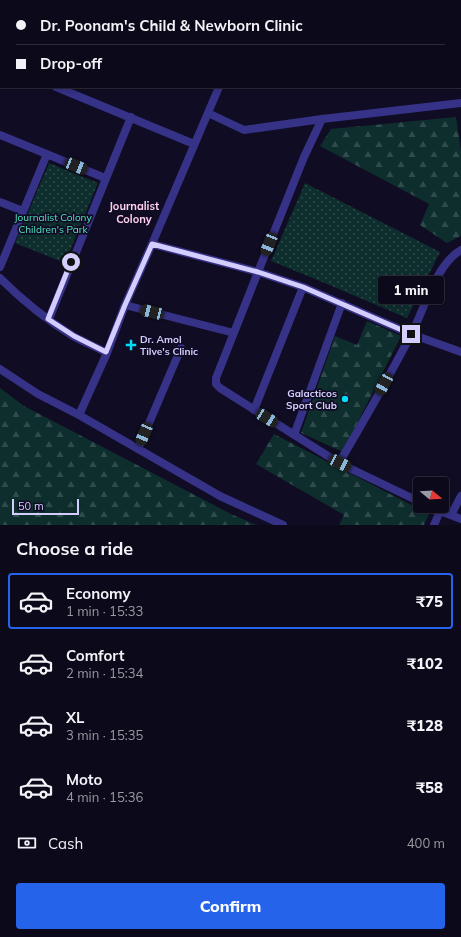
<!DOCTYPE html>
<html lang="en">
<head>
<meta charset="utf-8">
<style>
	body { margin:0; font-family:Mulish,sans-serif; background:#151223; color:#f1f3f6; height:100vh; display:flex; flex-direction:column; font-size:15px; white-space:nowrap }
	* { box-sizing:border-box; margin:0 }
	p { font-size:13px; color:#9a9aa2 }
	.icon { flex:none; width:22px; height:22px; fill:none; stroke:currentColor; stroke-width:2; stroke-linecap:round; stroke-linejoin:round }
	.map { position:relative; height:525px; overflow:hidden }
	.sheet { display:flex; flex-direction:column; background:#0c091a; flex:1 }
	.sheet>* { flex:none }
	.top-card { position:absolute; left:0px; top:0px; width:461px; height:88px; box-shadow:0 2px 6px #0003,0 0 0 1px #2c2a39; display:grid; align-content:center; height:88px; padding:0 16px; background:#0c091a }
	.needle { width:26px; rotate:108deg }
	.tools { position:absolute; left:413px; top:477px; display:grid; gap:8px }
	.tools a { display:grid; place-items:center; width:36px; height:36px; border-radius:4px; background:#0c091a; box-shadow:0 2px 6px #0003,0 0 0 1px #2c2a39; font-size:20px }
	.scale { position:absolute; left:12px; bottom:10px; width:67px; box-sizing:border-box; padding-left:4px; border:2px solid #d4ceff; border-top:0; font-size:11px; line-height:14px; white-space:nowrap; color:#d4ceff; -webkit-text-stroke:3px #100c23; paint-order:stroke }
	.end { position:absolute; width:18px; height:18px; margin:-9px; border:5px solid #d4ceff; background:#111; box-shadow:0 0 0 2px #111 }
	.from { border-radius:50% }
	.bubble { position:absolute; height:28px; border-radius:4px; background:#0c091a; box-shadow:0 2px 6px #0003,0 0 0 1px #2c2a39; font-size:13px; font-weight:800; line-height:28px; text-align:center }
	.car { position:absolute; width:12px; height:24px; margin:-12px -6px; border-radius:5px; box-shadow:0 0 3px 1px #0007; background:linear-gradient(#222 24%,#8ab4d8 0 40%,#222 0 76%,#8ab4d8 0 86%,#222 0) }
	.top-card b { display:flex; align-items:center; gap:14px; height:38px; font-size:15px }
	.top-card b+b { border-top:1px solid #2c2a39 }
	.top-card i { width:10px; height:10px; background:#f1f3f6 }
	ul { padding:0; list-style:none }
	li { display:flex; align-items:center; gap:12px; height:56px; margin:0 8px 6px; padding:0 8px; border:2px solid transparent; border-radius:4px }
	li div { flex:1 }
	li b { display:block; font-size:15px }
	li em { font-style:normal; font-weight:800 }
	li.active { border-color:#2563eb }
	li>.icon { width:36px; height:36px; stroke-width:1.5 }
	h2 { padding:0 16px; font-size:18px; line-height:48px }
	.pay { display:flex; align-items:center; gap:10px; height:44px; padding:0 16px; font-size:15px }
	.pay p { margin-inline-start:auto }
	.action { display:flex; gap:8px; margin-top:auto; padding:8px 16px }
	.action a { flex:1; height:46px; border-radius:4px; background:#2563eb; color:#fff; font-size:16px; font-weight:800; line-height:46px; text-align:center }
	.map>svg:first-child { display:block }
	.forest { fill:url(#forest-firs) }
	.park { fill:url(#park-dots) }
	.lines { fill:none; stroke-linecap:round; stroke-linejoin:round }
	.minor { stroke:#363287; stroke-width:8 }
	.primary { stroke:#c055ff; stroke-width:10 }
	.route { stroke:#d4ceff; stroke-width:5 }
	.poi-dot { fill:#00dff9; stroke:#100c23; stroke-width:1.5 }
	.labels { text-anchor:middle; stroke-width:3.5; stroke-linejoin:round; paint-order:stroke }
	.park-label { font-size:10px; fill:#4feac4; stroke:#100c23 }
	.poi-label { font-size:10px; font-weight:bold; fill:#d4ceff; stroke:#100c23; text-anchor:start }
	.neighbourhood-label { font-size:11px; font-weight:bold; fill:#ffd0ee; stroke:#100c23 }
</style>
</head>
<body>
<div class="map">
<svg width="461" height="525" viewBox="0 0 461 525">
	<defs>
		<pattern id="forest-firs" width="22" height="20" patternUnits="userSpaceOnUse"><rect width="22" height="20" fill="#0e2e2d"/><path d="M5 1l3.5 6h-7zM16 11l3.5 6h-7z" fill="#304b4c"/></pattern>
		<pattern id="park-dots" width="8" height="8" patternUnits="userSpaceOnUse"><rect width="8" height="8" fill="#0e2e2d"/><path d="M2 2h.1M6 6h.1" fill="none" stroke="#304b4c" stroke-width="1.8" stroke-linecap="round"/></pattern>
	</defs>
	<rect width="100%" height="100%" fill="#100c23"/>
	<path class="forest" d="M456 117 461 151V236L447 243 420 225 429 204 320 146 331 129Z
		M367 321 401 336 343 452 301 433 335 336 357 345Z
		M0 388 24 406 231 514 256 525H0Z
		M274 434 429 514 424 525H339L344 515 256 464Z"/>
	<path class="park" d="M49 163 98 183 65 263 15 243Z
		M305 183 440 252 407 318 320 281 271 261Z"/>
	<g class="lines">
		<path class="minor" d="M36 0 38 1
			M0 7 1 4
			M0 64H1
			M56 87 194 144
			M208 113 244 130 322 119 461 103
			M0 135 105 178
			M0 202 23 211
			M152 244 258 272 304 157 322 119
			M0 267 47 154
			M0 278C22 300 47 320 73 336 84 342 96 347 107 353
			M303 287 411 334 461 352
			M125 305 234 333
			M49 319 131 117
			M0 369 38 394 79 415 220 496 283 525
			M254 410 303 287 258 272 216 378V384L220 388 339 463
			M79 415 107 353 125 305 152 244 219 87
			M294 435 342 303
			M138 449 181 348
			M420 502 339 463C364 421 388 378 411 335 424 310 436 264 461 250
			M429 506 440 511 434 525
			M440 511 461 519
			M451 515 461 496"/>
		<path class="primary" d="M254 0H263
			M460 11H461"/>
	</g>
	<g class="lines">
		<path class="route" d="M71 262 48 319 74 336 106 352 125 305 152 244 258 272 303 287 411 334"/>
	</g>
	<g class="poi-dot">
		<path d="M129 339h4v4h4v4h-4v4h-4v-4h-4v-4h4z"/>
		<circle cx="345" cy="399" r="4"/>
	</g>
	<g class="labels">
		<g class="park-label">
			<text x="53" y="221">Journalist Colony<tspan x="53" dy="12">Children's Park</tspan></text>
		</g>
		<g class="poi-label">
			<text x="140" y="343">Dr. Amol<tspan x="140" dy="12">Tilve's Clinic</tspan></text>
			<text x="337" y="397" text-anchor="end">Galacticos<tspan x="337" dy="12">Sport Club</tspan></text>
		</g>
		<g class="neighbourhood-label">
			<text x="134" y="210">Journalist<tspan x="134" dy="13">Colony</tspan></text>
		</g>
	</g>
</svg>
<div class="tools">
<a><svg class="needle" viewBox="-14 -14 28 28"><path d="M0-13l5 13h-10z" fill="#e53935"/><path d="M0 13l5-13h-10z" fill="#9a9aa2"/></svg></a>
</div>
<div class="scale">50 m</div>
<i class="end from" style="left:71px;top:262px"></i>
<i class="end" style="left:411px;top:334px"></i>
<div class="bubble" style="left:378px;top:276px;width:66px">1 min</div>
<i class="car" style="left:76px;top:166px;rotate:112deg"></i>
<i class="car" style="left:269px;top:244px;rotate:202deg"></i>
<i class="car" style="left:152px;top:312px;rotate:284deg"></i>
<i class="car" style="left:384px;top:384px;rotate:209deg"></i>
<i class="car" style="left:267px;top:418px;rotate:122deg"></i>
<i class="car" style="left:144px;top:434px;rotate:203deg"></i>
<i class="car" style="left:340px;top:463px;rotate:117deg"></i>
<div class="top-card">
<b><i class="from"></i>Dr. Poonam's Child &amp; Newborn Clinic</b>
<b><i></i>Drop-off</b>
</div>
</div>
<section class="sheet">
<h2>Choose a ride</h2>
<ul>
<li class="active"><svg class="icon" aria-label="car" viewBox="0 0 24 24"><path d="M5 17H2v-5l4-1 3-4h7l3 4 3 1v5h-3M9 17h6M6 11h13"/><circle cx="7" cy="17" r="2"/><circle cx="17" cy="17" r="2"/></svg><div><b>Economy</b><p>1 min · 15:33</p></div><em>₹75</em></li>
<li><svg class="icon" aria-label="car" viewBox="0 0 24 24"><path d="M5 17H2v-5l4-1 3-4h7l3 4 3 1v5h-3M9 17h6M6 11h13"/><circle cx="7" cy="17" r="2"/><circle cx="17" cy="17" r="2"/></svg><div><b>Comfort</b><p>2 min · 15:34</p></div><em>₹102</em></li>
<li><svg class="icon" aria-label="car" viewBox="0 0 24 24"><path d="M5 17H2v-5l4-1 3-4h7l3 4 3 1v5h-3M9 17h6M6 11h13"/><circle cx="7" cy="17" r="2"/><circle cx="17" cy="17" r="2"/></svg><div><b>XL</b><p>3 min · 15:35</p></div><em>₹128</em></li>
<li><svg class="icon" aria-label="car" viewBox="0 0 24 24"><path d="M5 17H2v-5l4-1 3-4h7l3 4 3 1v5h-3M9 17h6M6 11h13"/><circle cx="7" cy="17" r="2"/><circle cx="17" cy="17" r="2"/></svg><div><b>Moto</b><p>4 min · 15:36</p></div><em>₹58</em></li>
</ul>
<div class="pay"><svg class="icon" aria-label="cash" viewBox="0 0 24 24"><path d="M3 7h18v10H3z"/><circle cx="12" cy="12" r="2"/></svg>Cash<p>400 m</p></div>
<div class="action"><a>Confirm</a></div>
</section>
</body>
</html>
